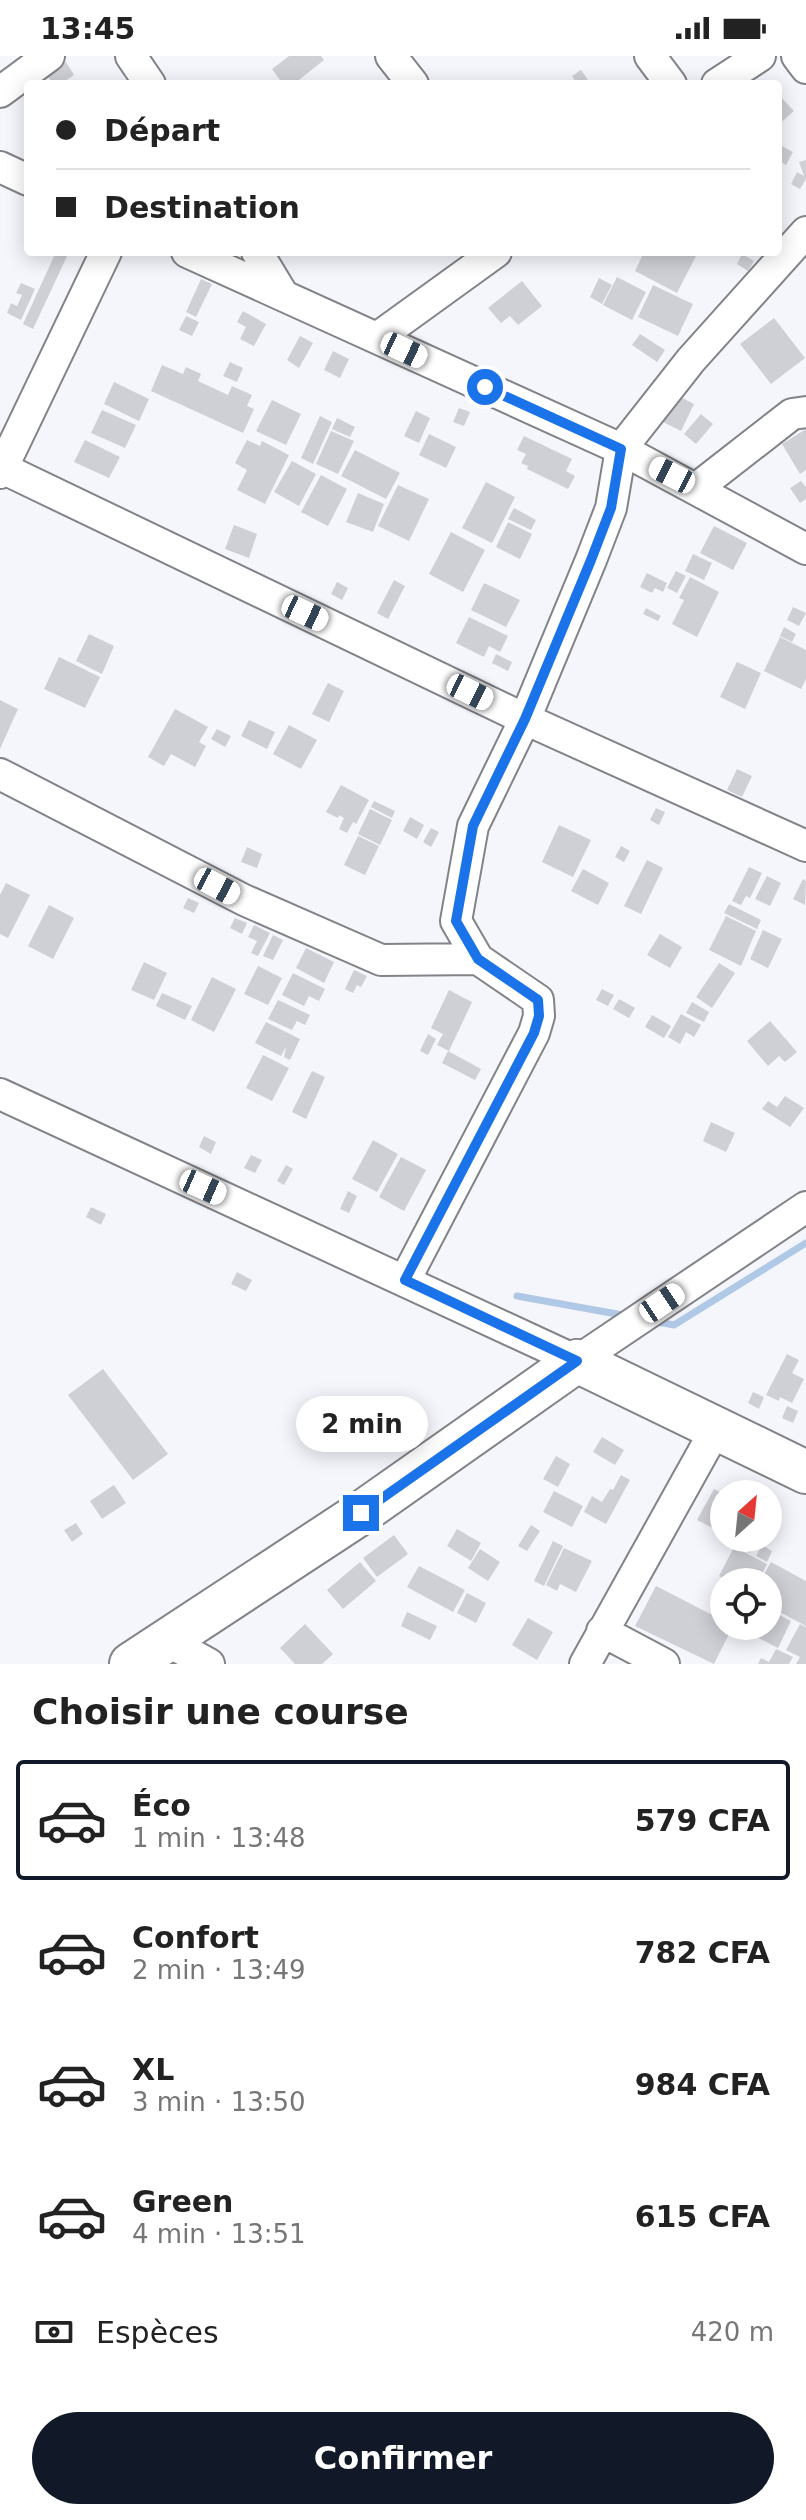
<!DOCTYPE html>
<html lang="fr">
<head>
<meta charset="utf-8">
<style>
	body { margin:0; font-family:"DejaVu Sans",sans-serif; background:#f2f2f2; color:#222; height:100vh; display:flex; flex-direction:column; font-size:30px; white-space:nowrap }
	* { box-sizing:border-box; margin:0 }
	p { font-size:26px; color:#767676 }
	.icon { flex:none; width:44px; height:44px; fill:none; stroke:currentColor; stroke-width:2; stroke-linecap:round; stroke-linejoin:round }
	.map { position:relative; height:1608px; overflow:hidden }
	.panel { display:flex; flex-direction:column; background:#fff; flex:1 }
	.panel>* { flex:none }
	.hud { position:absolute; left:24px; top:24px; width:758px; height:176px; border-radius:8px; box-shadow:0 4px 20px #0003; display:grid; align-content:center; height:176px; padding:0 32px; background:#fff }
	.needle { width:52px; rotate:27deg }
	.fabs { position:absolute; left:710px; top:1424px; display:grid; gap:16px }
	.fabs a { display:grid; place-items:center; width:72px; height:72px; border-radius:50%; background:#fff; box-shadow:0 4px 20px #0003; font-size:40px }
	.end { position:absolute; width:36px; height:36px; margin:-18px; border:10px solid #1a73e8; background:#fff; box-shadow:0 0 0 4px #fff }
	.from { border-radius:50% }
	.bubble { position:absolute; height:56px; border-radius:28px; background:#fff; box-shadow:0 4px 20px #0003; font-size:26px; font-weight:700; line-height:56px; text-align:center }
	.car { position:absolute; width:24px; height:48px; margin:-24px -12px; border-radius:10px; box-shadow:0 0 6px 2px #0007; background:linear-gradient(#fff 24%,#345 0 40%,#fff 0 76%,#345 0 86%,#fff 0) }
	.hud b { display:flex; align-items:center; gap:28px; height:76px; font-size:30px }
	.hud b+b { border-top:2px solid #e0e0e0 }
	.hud i { width:20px; height:20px; background:#222 }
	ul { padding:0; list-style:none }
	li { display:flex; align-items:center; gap:24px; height:120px; margin:0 16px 12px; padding:0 16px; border:4px solid transparent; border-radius:8px }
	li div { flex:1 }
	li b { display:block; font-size:30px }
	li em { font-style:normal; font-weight:700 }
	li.on { border-color:#111827 }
	li>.icon { width:72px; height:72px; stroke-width:1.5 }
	h2 { padding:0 32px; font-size:36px; line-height:96px }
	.pay { display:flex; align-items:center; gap:20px; height:88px; padding:0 32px; font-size:30px }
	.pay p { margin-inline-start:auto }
	.button { display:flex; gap:16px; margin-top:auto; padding:16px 32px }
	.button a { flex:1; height:92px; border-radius:48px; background:#111827; color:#fff; font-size:32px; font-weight:700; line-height:92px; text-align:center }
	.status { display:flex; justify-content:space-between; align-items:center; height:56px; padding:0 40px; background:#fff; direction:ltr }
	.status svg { height:22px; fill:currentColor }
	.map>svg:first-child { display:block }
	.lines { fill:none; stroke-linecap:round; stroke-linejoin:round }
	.stream { stroke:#afc8e6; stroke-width:7 }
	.building { fill:#ced0d5 }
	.street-casing { stroke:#818388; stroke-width:34 }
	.secondary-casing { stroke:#818388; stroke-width:46 }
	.street { stroke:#fff; stroke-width:30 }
	.secondary { stroke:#fff; stroke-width:42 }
	.route { stroke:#1a73e8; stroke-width:10 }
</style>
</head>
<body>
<div class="status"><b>13:45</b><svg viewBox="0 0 49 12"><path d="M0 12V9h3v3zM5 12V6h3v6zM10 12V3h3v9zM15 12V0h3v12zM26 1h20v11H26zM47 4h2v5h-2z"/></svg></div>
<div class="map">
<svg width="806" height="1608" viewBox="0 0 806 1608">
	<rect width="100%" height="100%" fill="#f4f6fc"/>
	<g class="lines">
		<path class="stream" d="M517 1240 628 1260
			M652 1265 674 1269 806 1187"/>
	</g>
	<path class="building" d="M289 0H321L324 4 294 28H283L272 13Z
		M66 6 74 19 61 28H53L47 19Z
		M581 14 591 28H577L572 20Z
		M778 38 794 55 778 69Z
		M778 88 793 96 786 109 778 104Z
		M806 104V123L800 133 791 128 797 116 804 120 799 106Z
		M56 196H69L33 273 23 268Z
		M644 196H664L670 199 671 196H698L677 237 635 215Z
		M742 198 754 205 748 215 737 208Z
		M617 221 646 236 632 264 603 249Z
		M599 222 612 229 602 248 590 241Z
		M201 223 212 228 196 261 186 256Z
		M522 225 542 250 518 269 510 260 501 267 488 252Z
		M21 227 35 233 21 264 7 257 11 247 17 250 22 239 16 237Z
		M653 229 693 248 678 280 638 261Z
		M243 255 266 268 254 290 240 283 246 271 237 266Z
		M186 260 199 266 192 280 179 274Z
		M774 262 805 302 771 328 740 288Z
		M640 278 665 294 657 306 632 289Z
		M300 280 313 287 299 312 287 304Z
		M333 295 349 303 340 322 324 314Z
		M230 306 243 312 237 326 223 320Z
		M162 309 183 318 186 311 201 318 198 325 228 339 232 330 252 339 247 350 254 353 243 377 151 335Z
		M114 326 149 343 139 365 104 348Z
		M675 338 694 348 681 375 661 365Z
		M272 344 301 358 286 389 256 375Z
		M459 352 470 356 464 370 453 366Z
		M102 354 136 369 125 392 91 377Z
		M416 355 430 362 419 387 404 380Z
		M701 358 713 368 696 388 684 378Z
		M320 360 332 366 313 408 301 402Z
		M337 362 355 371 350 381 332 373Z
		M806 373V414L800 418 782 388Z
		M331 375 354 385 338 418 316 408Z
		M429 378 456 391 446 412 419 399Z
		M524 380 572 403 566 415 575 420 568 433 527 413 528 410 521 407 526 398 517 394Z
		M85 384 120 401 109 422 74 406Z
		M247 384 260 390 262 385 289 399 265 448 237 434 247 414 235 407Z
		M355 394 400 417 386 443 341 420Z
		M292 405 316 418 299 450 274 436Z
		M321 419 347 433 328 470 301 456Z
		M801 425 806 431V443L800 447 790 432Z
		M486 426 515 441 492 487 462 472Z
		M398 429 429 443 409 485 378 470Z
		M358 437 384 448 373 476 346 466Z
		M514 452 536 464 531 474 508 463Z
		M508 466 532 478 520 503 496 491Z
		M234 469 257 478 249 502 225 493Z
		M714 470 747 487 733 514 700 497Z
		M451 476 485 494 463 536 429 518Z
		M693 498 712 507 704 524 685 515Z
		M676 515 686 520 677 537 667 532Z
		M647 517 667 527 663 536 655 532 652 537 640 531Z
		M690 521 719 536 697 581 672 568 684 544 679 542Z
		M394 524 405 530 388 563 377 557Z
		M337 526 348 532 342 544 331 538Z
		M484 527 520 544 506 571 471 554Z
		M793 551 806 557 799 570 787 564Z
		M646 552 661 560 658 565 643 558Z
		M469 561 508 580 500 596 489 590 484 601 456 587Z
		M784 571 796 578 792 586 780 580Z
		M89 578 114 590 102 618 76 605Z
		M780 581 806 594V623L801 633 764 615Z
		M496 598 512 606 508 615 492 607Z
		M59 601 100 621 85 652 44 633Z
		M737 606 761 617 745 653 720 641Z
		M328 627 344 635 329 666 312 658Z
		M0 644 18 653 0 693Z
		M175 653 208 671 199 686 206 690 195 711 171 698 164 710 148 701Z
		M249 664 275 676 267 693 241 680Z
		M289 669 317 684 301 713 273 698Z
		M217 673 231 680 225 691 211 683Z
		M737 713 752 720 742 741 727 734Z
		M341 729 369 744 356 768 353 766 347 777 339 773 344 762 339 759 338 762 326 756Z
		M374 745 395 755 392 762 371 751Z
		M656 752 665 756 659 769 650 764Z
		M370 753 392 764 380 789 358 778Z
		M410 761 424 769 417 783 403 775Z
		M559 769 591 784 573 821 542 806Z
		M431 772 439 776 431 791 423 786Z
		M358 780 379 790 365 819 344 809Z
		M621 790 630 795 624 806 615 801Z
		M247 791 262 798 257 812 241 806Z
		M647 804 663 812 641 858 624 850Z
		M749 811 762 817 750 842 746 840 741 849 732 845Z
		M583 813 609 827 598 849 571 835Z
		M767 820 781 827 770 850 755 843Z
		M803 823 806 825 805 849 793 843Z
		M6 827 30 839 8 882 0 878V839Z
		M188 842 199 847 194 857 183 852Z
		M729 848 761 864 757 873 724 857Z
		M49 849 74 862 53 903 28 890Z
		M726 860 756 875 741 910 709 894Z
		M235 862 247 867 242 878 230 872Z
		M254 869 270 877 258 900 251 897 257 885 248 881Z
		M763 874 782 883 768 912 750 903Z
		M660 878 682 891 670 912 647 899Z
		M273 879 283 884 273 904 263 900Z
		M306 892 334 906 324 927 296 912Z
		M144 906 167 917 154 944 131 934Z
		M719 907 735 917 712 952 696 941Z
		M258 910 282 922 268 949 244 938Z
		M354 914 367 920 361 931 357 929 353 937 345 933Z
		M293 917 325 933 319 945 309 940 304 950 282 939Z
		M212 921 236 933 214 976 191 964Z
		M602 933 614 939 608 950 596 944Z
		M449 934 472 946 449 995 437 989 443 978 431 972Z
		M162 937 192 950 185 964 156 950Z
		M619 943 635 952 629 962 613 953Z
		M278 944 310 959 305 969 297 965 292 974 268 963Z
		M692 946 709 956 704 966 686 957Z
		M681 958 701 969 694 981 686 976 680 988 668 981Z
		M652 959 671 970 664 982 645 971Z
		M770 965 797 996 785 1006 779 1000 768 1010 747 985Z
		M266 966 300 983 290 1004 284 1001 286 991 281 1000 255 987Z
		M428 978 436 983 428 999 420 995Z
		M448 995 481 1013 475 1024 442 1007Z
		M263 999 289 1012 272 1045 246 1032Z
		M312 1015 325 1021 306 1063 292 1056Z
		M785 1040 804 1052 790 1071 762 1053 768 1045 777 1051Z
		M711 1066 735 1077 726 1096 703 1085Z
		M204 1080 216 1086 211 1098 199 1091Z
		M373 1084 398 1098 377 1136 352 1123Z
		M251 1099 262 1104 255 1117 244 1112Z
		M401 1101 426 1114 404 1155 379 1141Z
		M286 1109 293 1113 284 1129 277 1125Z
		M348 1135 357 1140 349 1157 340 1153Z
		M91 1151 106 1158 101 1169 86 1161Z
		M237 1216 252 1224 246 1235 231 1228Z
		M787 1298 799 1304 792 1317 804 1323 792 1347 780 1341 779 1345 766 1339Z
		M103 1313 168 1398 133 1424 68 1339Z
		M753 1336 764 1341 759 1353 748 1347Z
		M787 1350 798 1355 793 1367 782 1362Z
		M602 1381 624 1394 615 1409 593 1396Z
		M556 1400 570 1408 558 1431 543 1423Z
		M621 1419 630 1424 606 1468 584 1456 592 1440 602 1446 610 1433 613 1434Z
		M114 1429 126 1447 102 1463 90 1445Z
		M714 1433 724 1438V1478L697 1464Z
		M554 1435 583 1450 572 1471 543 1456Z
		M76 1467 83 1478 72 1486 64 1474Z
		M531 1469 540 1475 527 1495 518 1490Z
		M457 1473 481 1487 471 1505 447 1490Z
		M394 1479 408 1498 377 1521 363 1502Z
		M741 1482 756 1486 750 1497 737 1491Z
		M553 1485 563 1490 544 1530 534 1525Z
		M762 1489 772 1495 767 1506 756 1500Z
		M734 1491 767 1508 758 1526H731L719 1520Z
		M564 1492 592 1505 576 1536 560 1528 557 1535 546 1529Z
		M480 1493 500 1506 488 1525 468 1512Z
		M360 1506 376 1525 343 1553 327 1534Z
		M771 1506 806 1525V1570L768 1550V1526H760Z
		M419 1510 465 1534 453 1556 407 1531Z
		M656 1530 724 1565V1570H733L714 1608 635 1570Z
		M467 1537 486 1547 476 1567 457 1557Z
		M768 1553 791 1565 778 1592 739 1572 768 1570Z
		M407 1556 437 1570 430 1584 401 1570Z
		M528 1562 553 1576 537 1604 512 1589Z
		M305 1568 333 1598 322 1608H295L280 1592Z
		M800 1568 806 1571V1608H796L800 1601 786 1594Z
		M776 1593 793 1601 789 1608H758L761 1602 769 1606Z"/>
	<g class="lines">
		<defs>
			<path id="street" d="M131 0 150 28
				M391 0 413 28
				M650 0 671 28
				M797 0 806 12
				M717 28 760 0
				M0 36 49 0
				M0 111 28 124
				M187 196 621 393 806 493
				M257 196 283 239
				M377 282 496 196
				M0 411 525 663 806 790
				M0 417 106 196
				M697 432 792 358 806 356
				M0 718 244 844 381 904 478 903
				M0 1038 577 1305 806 1151
				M405 1224 534 977 539 960 538 944 478 903 456 865 473 770 525 663 591 504 611 452 621 393 691 304 806 176
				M602 1575 664 1608
				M167 1585 209 1608
				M585 1608 717 1371"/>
			<path id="secondary" d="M131 1608 361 1457 577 1305 806 1416"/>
		</defs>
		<use href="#street" class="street-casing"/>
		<use href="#secondary" class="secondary-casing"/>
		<use href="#street" class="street"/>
		<use href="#secondary" class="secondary"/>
	</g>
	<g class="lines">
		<path class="route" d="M361 1457 577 1305 405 1224 534 977 539 960 538 944 478 903 456 865 473 770 525 663 591 504 611 452 621 393 485 331"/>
	</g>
</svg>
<div class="fabs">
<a><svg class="needle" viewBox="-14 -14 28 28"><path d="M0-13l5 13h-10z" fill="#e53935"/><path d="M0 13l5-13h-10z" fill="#767676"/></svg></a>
<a><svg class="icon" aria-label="locate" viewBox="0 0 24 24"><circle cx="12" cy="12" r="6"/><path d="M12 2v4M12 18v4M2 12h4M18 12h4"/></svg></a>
</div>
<i class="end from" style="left:485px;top:331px"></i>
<i class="end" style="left:361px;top:1457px"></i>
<div class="bubble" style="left:296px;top:1340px;width:132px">2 min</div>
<i class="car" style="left:404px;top:294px;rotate:115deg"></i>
<i class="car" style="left:672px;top:419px;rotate:297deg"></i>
<i class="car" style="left:305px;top:557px;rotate:115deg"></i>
<i class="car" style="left:470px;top:636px;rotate:116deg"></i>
<i class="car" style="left:217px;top:830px;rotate:118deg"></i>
<i class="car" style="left:203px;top:1131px;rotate:114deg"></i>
<i class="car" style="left:662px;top:1247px;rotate:56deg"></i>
<div class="hud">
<b><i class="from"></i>Départ</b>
<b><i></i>Destination</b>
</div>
</div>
<section class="panel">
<h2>Choisir une course</h2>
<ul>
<li class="on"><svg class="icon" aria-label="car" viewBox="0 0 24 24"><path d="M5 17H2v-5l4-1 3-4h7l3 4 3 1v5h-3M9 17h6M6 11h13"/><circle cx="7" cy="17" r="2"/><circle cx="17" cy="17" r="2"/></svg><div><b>Éco</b><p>1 min · 13:48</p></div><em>579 CFA</em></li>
<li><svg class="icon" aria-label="car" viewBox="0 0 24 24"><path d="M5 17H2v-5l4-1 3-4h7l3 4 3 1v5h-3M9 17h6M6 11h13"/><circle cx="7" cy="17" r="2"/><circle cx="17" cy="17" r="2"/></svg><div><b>Confort</b><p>2 min · 13:49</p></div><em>782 CFA</em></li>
<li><svg class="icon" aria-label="car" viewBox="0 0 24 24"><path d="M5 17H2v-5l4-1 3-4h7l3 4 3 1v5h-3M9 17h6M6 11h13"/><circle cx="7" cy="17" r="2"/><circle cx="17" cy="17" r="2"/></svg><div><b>XL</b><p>3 min · 13:50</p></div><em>984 CFA</em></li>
<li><svg class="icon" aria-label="car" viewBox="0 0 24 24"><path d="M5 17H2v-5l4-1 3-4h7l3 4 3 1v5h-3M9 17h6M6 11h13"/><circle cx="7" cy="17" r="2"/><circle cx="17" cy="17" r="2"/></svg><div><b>Green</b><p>4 min · 13:51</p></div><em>615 CFA</em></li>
</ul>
<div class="pay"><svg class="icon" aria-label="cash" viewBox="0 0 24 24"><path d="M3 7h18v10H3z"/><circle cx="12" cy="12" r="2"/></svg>Espèces<p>420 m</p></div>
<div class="button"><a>Confirmer</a></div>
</section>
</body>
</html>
